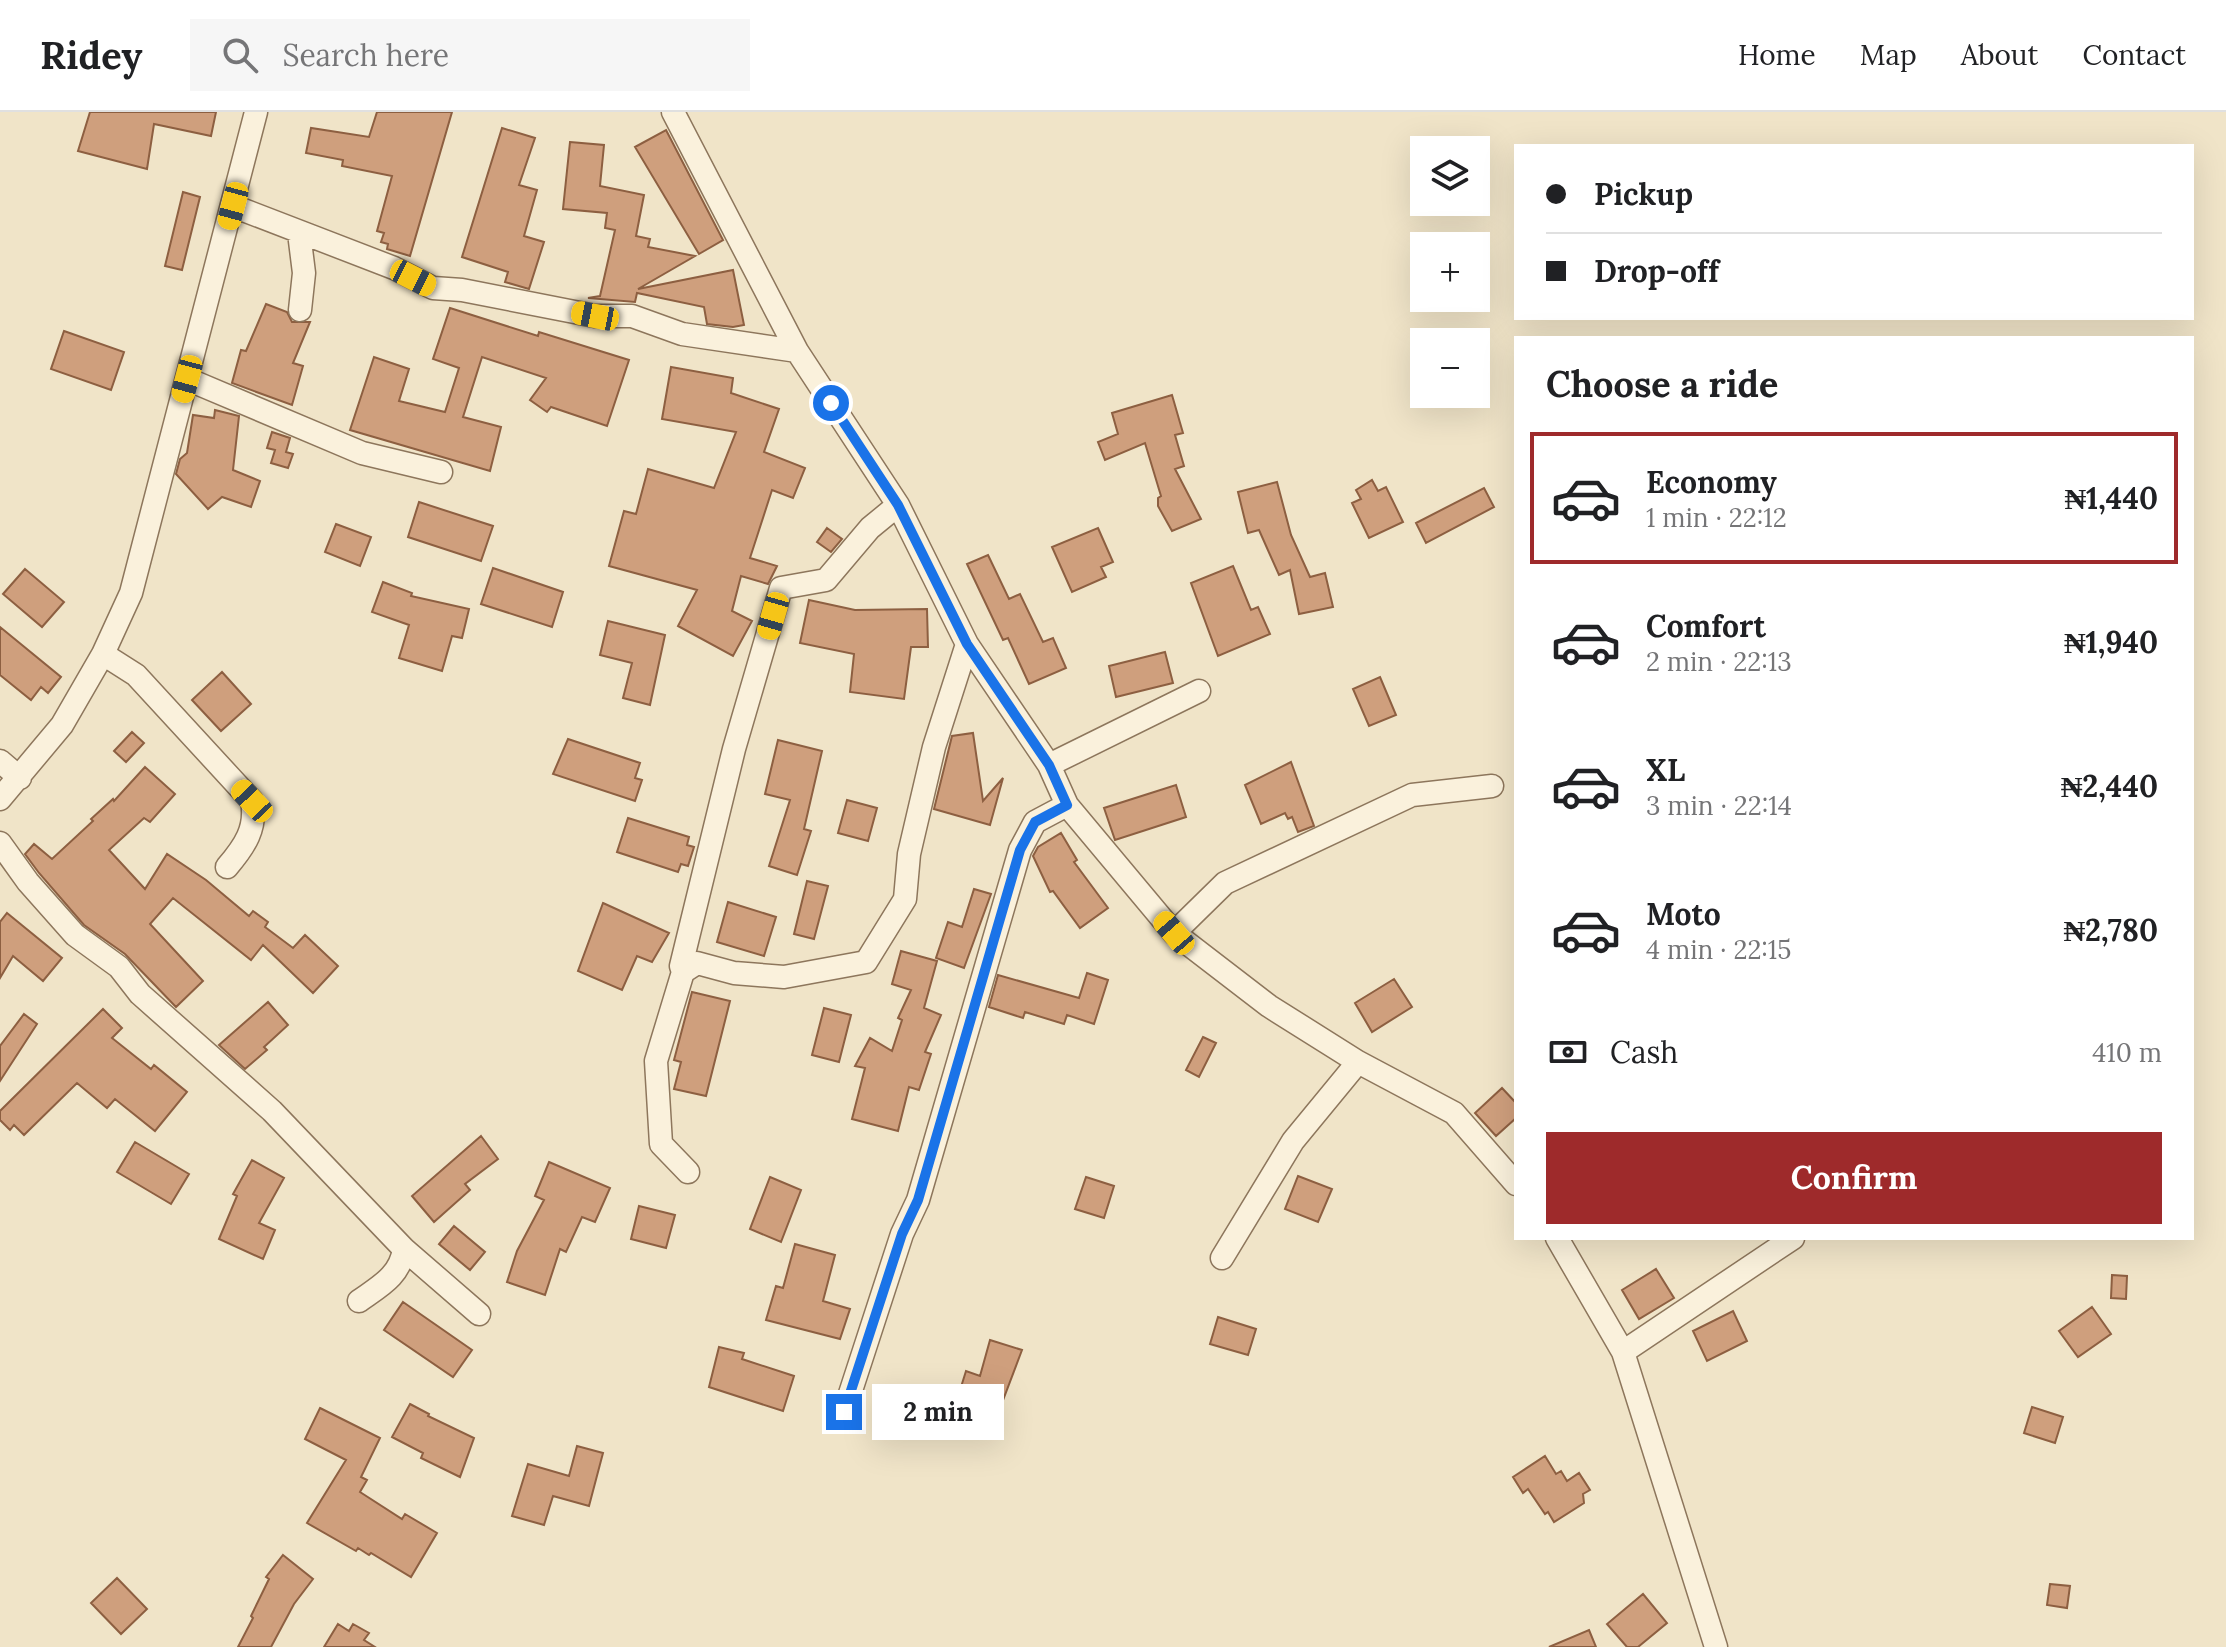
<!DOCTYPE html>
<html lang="en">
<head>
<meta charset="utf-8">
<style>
	body { margin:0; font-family:Lora,serif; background:#f6f6f6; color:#202124; height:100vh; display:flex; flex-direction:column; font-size:30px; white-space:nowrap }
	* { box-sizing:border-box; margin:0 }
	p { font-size:26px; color:#757577 }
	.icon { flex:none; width:44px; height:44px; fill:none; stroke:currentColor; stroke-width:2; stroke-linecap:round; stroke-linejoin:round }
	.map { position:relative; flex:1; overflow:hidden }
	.drawer { position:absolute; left:1514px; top:224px; width:680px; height:904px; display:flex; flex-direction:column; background:#fff; border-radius:0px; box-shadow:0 8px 32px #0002 }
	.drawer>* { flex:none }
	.guide { position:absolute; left:1514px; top:32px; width:680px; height:176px; border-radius:0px; box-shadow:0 8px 32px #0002; display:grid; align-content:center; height:176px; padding:0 32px; background:#fff }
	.tools { position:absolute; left:1410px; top:24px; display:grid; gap:16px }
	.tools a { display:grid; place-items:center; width:80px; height:80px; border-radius:0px; background:#fff; box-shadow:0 8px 32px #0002; font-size:40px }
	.end { position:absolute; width:36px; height:36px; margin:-18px; border:10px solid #1a73e8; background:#fff; box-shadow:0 0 0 4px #fff }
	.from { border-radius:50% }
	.bubble { position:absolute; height:56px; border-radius:0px; background:#fff; box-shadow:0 8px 32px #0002; font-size:26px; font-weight:700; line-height:56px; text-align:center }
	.car { position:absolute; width:24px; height:48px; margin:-24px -12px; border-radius:10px; box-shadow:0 0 6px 2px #0007; background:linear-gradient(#f5c518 24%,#345 0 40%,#f5c518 0 76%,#345 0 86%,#f5c518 0) }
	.guide b { display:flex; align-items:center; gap:28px; height:76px; font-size:30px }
	.guide b+b { border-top:2px solid #e0e0e0 }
	.guide i { width:20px; height:20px; background:#202124 }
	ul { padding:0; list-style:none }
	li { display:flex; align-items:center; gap:24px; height:132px; margin:0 16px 12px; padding:0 16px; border:4px solid transparent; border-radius:0px }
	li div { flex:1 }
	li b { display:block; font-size:30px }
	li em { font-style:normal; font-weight:700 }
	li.active { border-color:#9e2a2b }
	li>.icon { width:72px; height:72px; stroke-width:1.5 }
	h2 { padding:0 32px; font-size:36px; line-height:96px }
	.pay { display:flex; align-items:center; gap:20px; height:88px; padding:0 32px; font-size:30px }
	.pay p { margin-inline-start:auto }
	.action { display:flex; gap:16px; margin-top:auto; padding:16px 32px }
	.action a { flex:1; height:92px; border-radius:0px; background:#9e2a2b; color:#fff; font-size:32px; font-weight:700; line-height:92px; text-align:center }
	header { display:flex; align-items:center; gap:48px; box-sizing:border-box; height:112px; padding:0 40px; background:#fff; border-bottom:2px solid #e0e0e0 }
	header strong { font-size:38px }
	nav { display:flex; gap:44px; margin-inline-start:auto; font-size:28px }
	.search { width:560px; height:72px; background:#f6f6f6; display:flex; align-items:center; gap:20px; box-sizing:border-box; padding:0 28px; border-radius:0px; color:#757577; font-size:30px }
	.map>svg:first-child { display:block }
	.building { fill:#cf9f7d; stroke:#8d5f41; stroke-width:2 }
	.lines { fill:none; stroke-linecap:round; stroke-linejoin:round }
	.minor-casing { stroke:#8d765c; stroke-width:25 }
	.minor { stroke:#faf1dc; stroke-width:22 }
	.route { stroke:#1a73e8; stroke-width:10 }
</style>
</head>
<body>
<header>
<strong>Ridey</strong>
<div class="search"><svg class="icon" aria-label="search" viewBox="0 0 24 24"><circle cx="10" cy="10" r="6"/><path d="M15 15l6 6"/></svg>Search here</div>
<nav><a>Home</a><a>Map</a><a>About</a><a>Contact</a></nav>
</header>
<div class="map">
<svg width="2226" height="1535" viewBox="0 0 2226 1535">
	<rect width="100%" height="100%" fill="#f0e4c8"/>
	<path class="building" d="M90 0H216L211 24 154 12 147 57 78 39Z
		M377 0H452L410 144 387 137 388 132 381 130 384 121 377 119 392 64 342 54 343 48 306 41 311 16 369 25Z
		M502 16 535 26 519 73 537 78 524 124 544 130 529 177 505 170 508 160 462 145Z
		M666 18 723 128 699 142 635 35Z
		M570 30 604 33 600 74 644 83 636 124 650 127 648 135 695 144 638 177 733 158 744 213 733 215 707 212 704 195 637 181 635 190 588 186 600 184 615 118 605 116 607 101 563 97Z
		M183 80 200 85 182 158 165 154Z
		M266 192 287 200 292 210H310L293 251 303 254 292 293 232 271 241 238 246 239Z
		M450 196 538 224 539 220 629 248 607 314 551 295 547 300 530 288 546 266 482 245 463 305 501 315 490 359 350 318 374 245 409 257 399 289 445 300 459 256 433 247Z
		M64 219 124 240 111 278 51 257Z
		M671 255 733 266 731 281 779 297 764 340 805 356 793 386 772 378 750 446 777 454 768 472 741 464 732 499 752 509 733 544 678 514 697 478 609 454 624 399 636 402 648 357 714 376 736 320 662 307Z
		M1172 283 1183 321 1175 323 1184 354 1175 357 1201 407 1172 419 1158 394V386L1161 384 1145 331 1105 348 1098 330 1118 322 1112 301Z
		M215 298 239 304 233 358 260 369 251 395 222 385 208 397 176 362 180 347 187 341 193 303 214 306Z
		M272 320 290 326 286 340 293 342 288 356 271 351 275 338 267 336Z
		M1372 368 1378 379 1386 375 1403 410 1369 426 1352 391 1361 387 1356 378Z
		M1277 370 1291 423 1310 465 1325 461 1333 495 1299 502 1290 458 1279 463 1259 418 1248 421 1238 380Z
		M1484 376 1494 395 1426 431 1416 411Z
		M419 390 493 414 481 449 408 425Z
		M336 412 371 425 360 454 325 440Z
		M827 416 842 427 831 440 817 430Z
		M1098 416 1113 450 1101 455 1106 465 1072 480 1052 435Z
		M988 443 1009 487 1020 482 1043 530 1053 526 1066 556 1029 572 1008 526 1003 528 967 452Z
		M1233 454 1251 498 1258 495 1270 522 1218 544 1191 471Z
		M493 456 563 480 552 515 481 492Z
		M25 457 64 490 42 515 3 482Z
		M383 470 412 481 411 484 469 497 462 526 452 524 442 559 399 546 409 513 372 500Z
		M809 488 855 498 927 497 928 535H911L904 587 850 580 854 542 800 531Z
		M608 509 665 523 650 593 623 586 632 551 600 543Z
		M0 515 61 565 48 581 41 575 31 588 0 563Z
		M1165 540 1173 571 1116 585 1109 554Z
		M222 560 251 592 221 619 192 588Z
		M1380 565 1396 603 1369 614 1353 577Z
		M132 620 144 631 126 650 114 639Z
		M973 621 983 689 1003 666 990 713 934 697 952 624Z
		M568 627 640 651 635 666 642 668 635 689 553 662Z
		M778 628 822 639 804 717 811 719 797 763 769 754 790 688 765 682Z
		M1291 650 1314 714 1298 720 1292 705 1288 707 1285 701 1261 712 1245 673Z
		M145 655 175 682 150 710 144 706 109 738 145 777 167 742 206 768 249 804 253 799 268 810 265 815 293 836 305 823 338 854 313 881 263 833 251 848 173 786 150 812 203 869 176 895 125 842 84 813 39 761 25 742 34 732 52 747 93 709 91 707 113 687 114 689Z
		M1176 673 1186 705 1115 728 1104 696Z
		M847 688 877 696 868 729 838 721Z
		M628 706 689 725 687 733 694 735 688 754 681 752 678 760 617 740Z
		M1061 721 1077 748 1074 750 1108 796 1080 816 1053 779 1050 780 1033 744 1038 735Z
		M807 769 828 774 814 827 794 822Z
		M974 777 991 782 964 856 936 846 948 810 962 815Z
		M728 790 776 805 764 844 717 830Z
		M603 791 669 821 652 850 637 844 622 878 578 859Z
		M7 801 62 846 43 869 13 844 0 866V810Z
		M901 839 937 849 924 896 941 903 925 940 931 942 919 978 909 975 898 1019 852 1007 865 956 855 954 870 926 892 939 902 908 898 906 911 878 892 872Z
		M1087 861 1108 868 1094 912 1067 903 1064 912 1025 900 1023 906 989 895 998 863 1079 886Z
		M1394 867 1412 895 1372 920 1355 891Z
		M692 880 730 889 706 984 674 977 681 950 674 948Z
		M268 890 288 913 264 935 267 938 245 957 219 933Z
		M824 896 851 903 839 950 812 943Z
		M103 897 122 916 112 926 151 957 154 953 187 980 155 1019 115 987 107 996 77 971 24 1023 14 1013 10 1018 0 1008V999Z
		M24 902 37 912 0 969V934Z
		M1203 925 1216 931 1199 965 1186 958Z
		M1502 976 1516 991V1006L1496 1024 1475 1001Z
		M481 1024 498 1047 465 1072 470 1078 434 1110 412 1084Z
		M135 1030 189 1062 171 1092 117 1060Z
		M252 1048 284 1066 259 1111 275 1118 263 1147 219 1127 237 1084 233 1082Z
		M549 1050 610 1076 595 1110 582 1105 566 1140 560 1137 545 1183 507 1170 517 1139 544 1088 535 1084Z
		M1298 1064 1332 1077 1318 1110 1285 1097Z
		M770 1065 801 1078 781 1130 750 1117Z
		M1086 1065 1114 1074 1104 1106 1075 1097Z
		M639 1094 675 1103 666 1136 631 1127Z
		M454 1114 485 1140 470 1158 439 1132Z
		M795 1132 835 1143 823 1189 850 1197 840 1227 766 1208 776 1174 783 1176Z
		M1656 1157 1674 1186 1639 1207 1622 1178Z
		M2112 1163 2127 1164 2126 1187 2111 1186Z
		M403 1190 472 1238 453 1265 384 1218Z
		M2092 1195 2111 1222 2078 1245 2059 1219Z
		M1733 1199 1747 1229 1707 1249 1693 1219Z
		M1218 1205 1256 1217 1248 1243 1210 1232Z
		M990 1228 1022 1238 997 1304 956 1291 966 1259 980 1264Z
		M719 1235 744 1241 742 1247 794 1264 783 1299 709 1275Z
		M410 1292 429 1302 428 1304 474 1326 460 1365 421 1346 423 1341 392 1325Z
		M2032 1295 2063 1305 2055 1331 2024 1321Z
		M320 1296 380 1326 361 1365 367 1368 360 1380 402 1407 405 1402 437 1421 411 1465 371 1441 369 1443 358 1436 356 1439 307 1411 346 1348 305 1327Z
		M577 1334 603 1341 589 1394 553 1384 544 1413 512 1404 528 1352 569 1364Z
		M1545 1344 1556 1362 1561 1359 1567 1369 1579 1361 1590 1378 1583 1382 1584 1391 1554 1410 1548 1400 1545 1402 1528 1377 1523 1381 1513 1365Z
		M283 1443 313 1467 294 1492 271 1535H238L253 1506 251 1504 269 1467 266 1465Z
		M117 1466 147 1497 121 1522 91 1491Z
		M2050 1472 2070 1474 2067 1496 2047 1493Z
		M1643 1482 1667 1511 1638 1535H1627L1607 1512Z
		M338 1512 349 1519 353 1512 369 1521 364 1528 375 1535H324Z
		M1589 1518 1596 1535H1549Z"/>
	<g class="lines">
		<defs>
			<path id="minor" d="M673 0 797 239 898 393 967 532 1049 653 1067 693 1174 821 1269 894 1358 950 1454 1001 1516 1072
				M233 94 394 156 433 176 462 178 595 204H632L682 222 797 239
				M299 121 304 161 300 198
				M187 267 362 341 441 360
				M103 542 136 563 252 689C257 716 245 734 227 755
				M0 649 20 666
				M1049 653 1199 579
				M0 687 62 613 103 542 131 481 256 0
				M0 731 28 770 75 823 119 855 140 882 272 999 404 1137 479 1202
				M1174 821 1225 771 1412 683 1492 674
				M683 860 681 854 734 637 781 476 826 468 870 416 898 393
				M688 1060 661 1032 656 949 683 860 697 851 734 861 784 865 866 850 905 787 909 742 934 635 967 532
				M1557 1126 1623 1240 1716 1535
				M1222 1146 1293 1029 1358 950
				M359 1189C380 1174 400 1164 404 1137
				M1623 1240 1793 1126
				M844 1300 902 1122 918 1088 1020 738 1035 710 1067 693"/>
		</defs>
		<use href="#minor" class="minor-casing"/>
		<use href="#minor" class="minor"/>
	</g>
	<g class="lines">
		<path class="route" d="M831 291 898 393 967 532 1049 653 1067 693 1035 710 1020 738 918 1088 902 1122 844 1300"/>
	</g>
</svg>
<div class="tools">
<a><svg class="icon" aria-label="layers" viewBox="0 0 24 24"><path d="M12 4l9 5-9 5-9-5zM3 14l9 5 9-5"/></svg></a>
<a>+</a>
<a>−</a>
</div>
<i class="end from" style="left:831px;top:291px"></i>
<i class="end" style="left:844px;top:1300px"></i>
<div class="bubble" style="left:872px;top:1272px;width:132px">2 min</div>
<i class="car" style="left:233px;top:94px;rotate:195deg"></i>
<i class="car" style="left:413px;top:166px;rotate:117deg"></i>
<i class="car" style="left:595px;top:204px;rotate:281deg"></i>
<i class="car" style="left:187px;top:267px;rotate:195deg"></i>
<i class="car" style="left:773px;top:504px;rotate:196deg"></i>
<i class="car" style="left:252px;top:689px;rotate:317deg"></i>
<i class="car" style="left:1174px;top:821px;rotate:319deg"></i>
<div class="guide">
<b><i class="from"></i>Pickup</b>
<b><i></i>Drop-off</b>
</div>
<section class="drawer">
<h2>Choose a ride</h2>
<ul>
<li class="active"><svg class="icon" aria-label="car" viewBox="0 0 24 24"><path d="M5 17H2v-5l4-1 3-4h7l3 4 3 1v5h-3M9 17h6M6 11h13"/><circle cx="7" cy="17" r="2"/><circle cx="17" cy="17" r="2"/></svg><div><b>Economy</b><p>1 min · 22:12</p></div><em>₦1,440</em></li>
<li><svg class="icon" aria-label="car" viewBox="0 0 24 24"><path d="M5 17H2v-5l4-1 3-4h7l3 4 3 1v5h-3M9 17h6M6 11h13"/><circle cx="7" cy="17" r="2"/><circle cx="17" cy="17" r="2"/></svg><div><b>Comfort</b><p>2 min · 22:13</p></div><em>₦1,940</em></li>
<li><svg class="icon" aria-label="car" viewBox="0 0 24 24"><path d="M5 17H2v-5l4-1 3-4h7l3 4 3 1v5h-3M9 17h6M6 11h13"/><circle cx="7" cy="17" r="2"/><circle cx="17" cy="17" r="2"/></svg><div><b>XL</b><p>3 min · 22:14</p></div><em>₦2,440</em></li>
<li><svg class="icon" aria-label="car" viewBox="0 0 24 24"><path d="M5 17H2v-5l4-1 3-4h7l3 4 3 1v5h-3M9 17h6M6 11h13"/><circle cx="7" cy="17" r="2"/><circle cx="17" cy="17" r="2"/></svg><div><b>Moto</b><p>4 min · 22:15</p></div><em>₦2,780</em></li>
</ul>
<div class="pay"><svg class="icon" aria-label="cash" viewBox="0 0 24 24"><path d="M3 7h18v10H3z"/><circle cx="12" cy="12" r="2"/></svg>Cash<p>410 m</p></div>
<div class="action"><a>Confirm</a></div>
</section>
</div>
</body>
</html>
